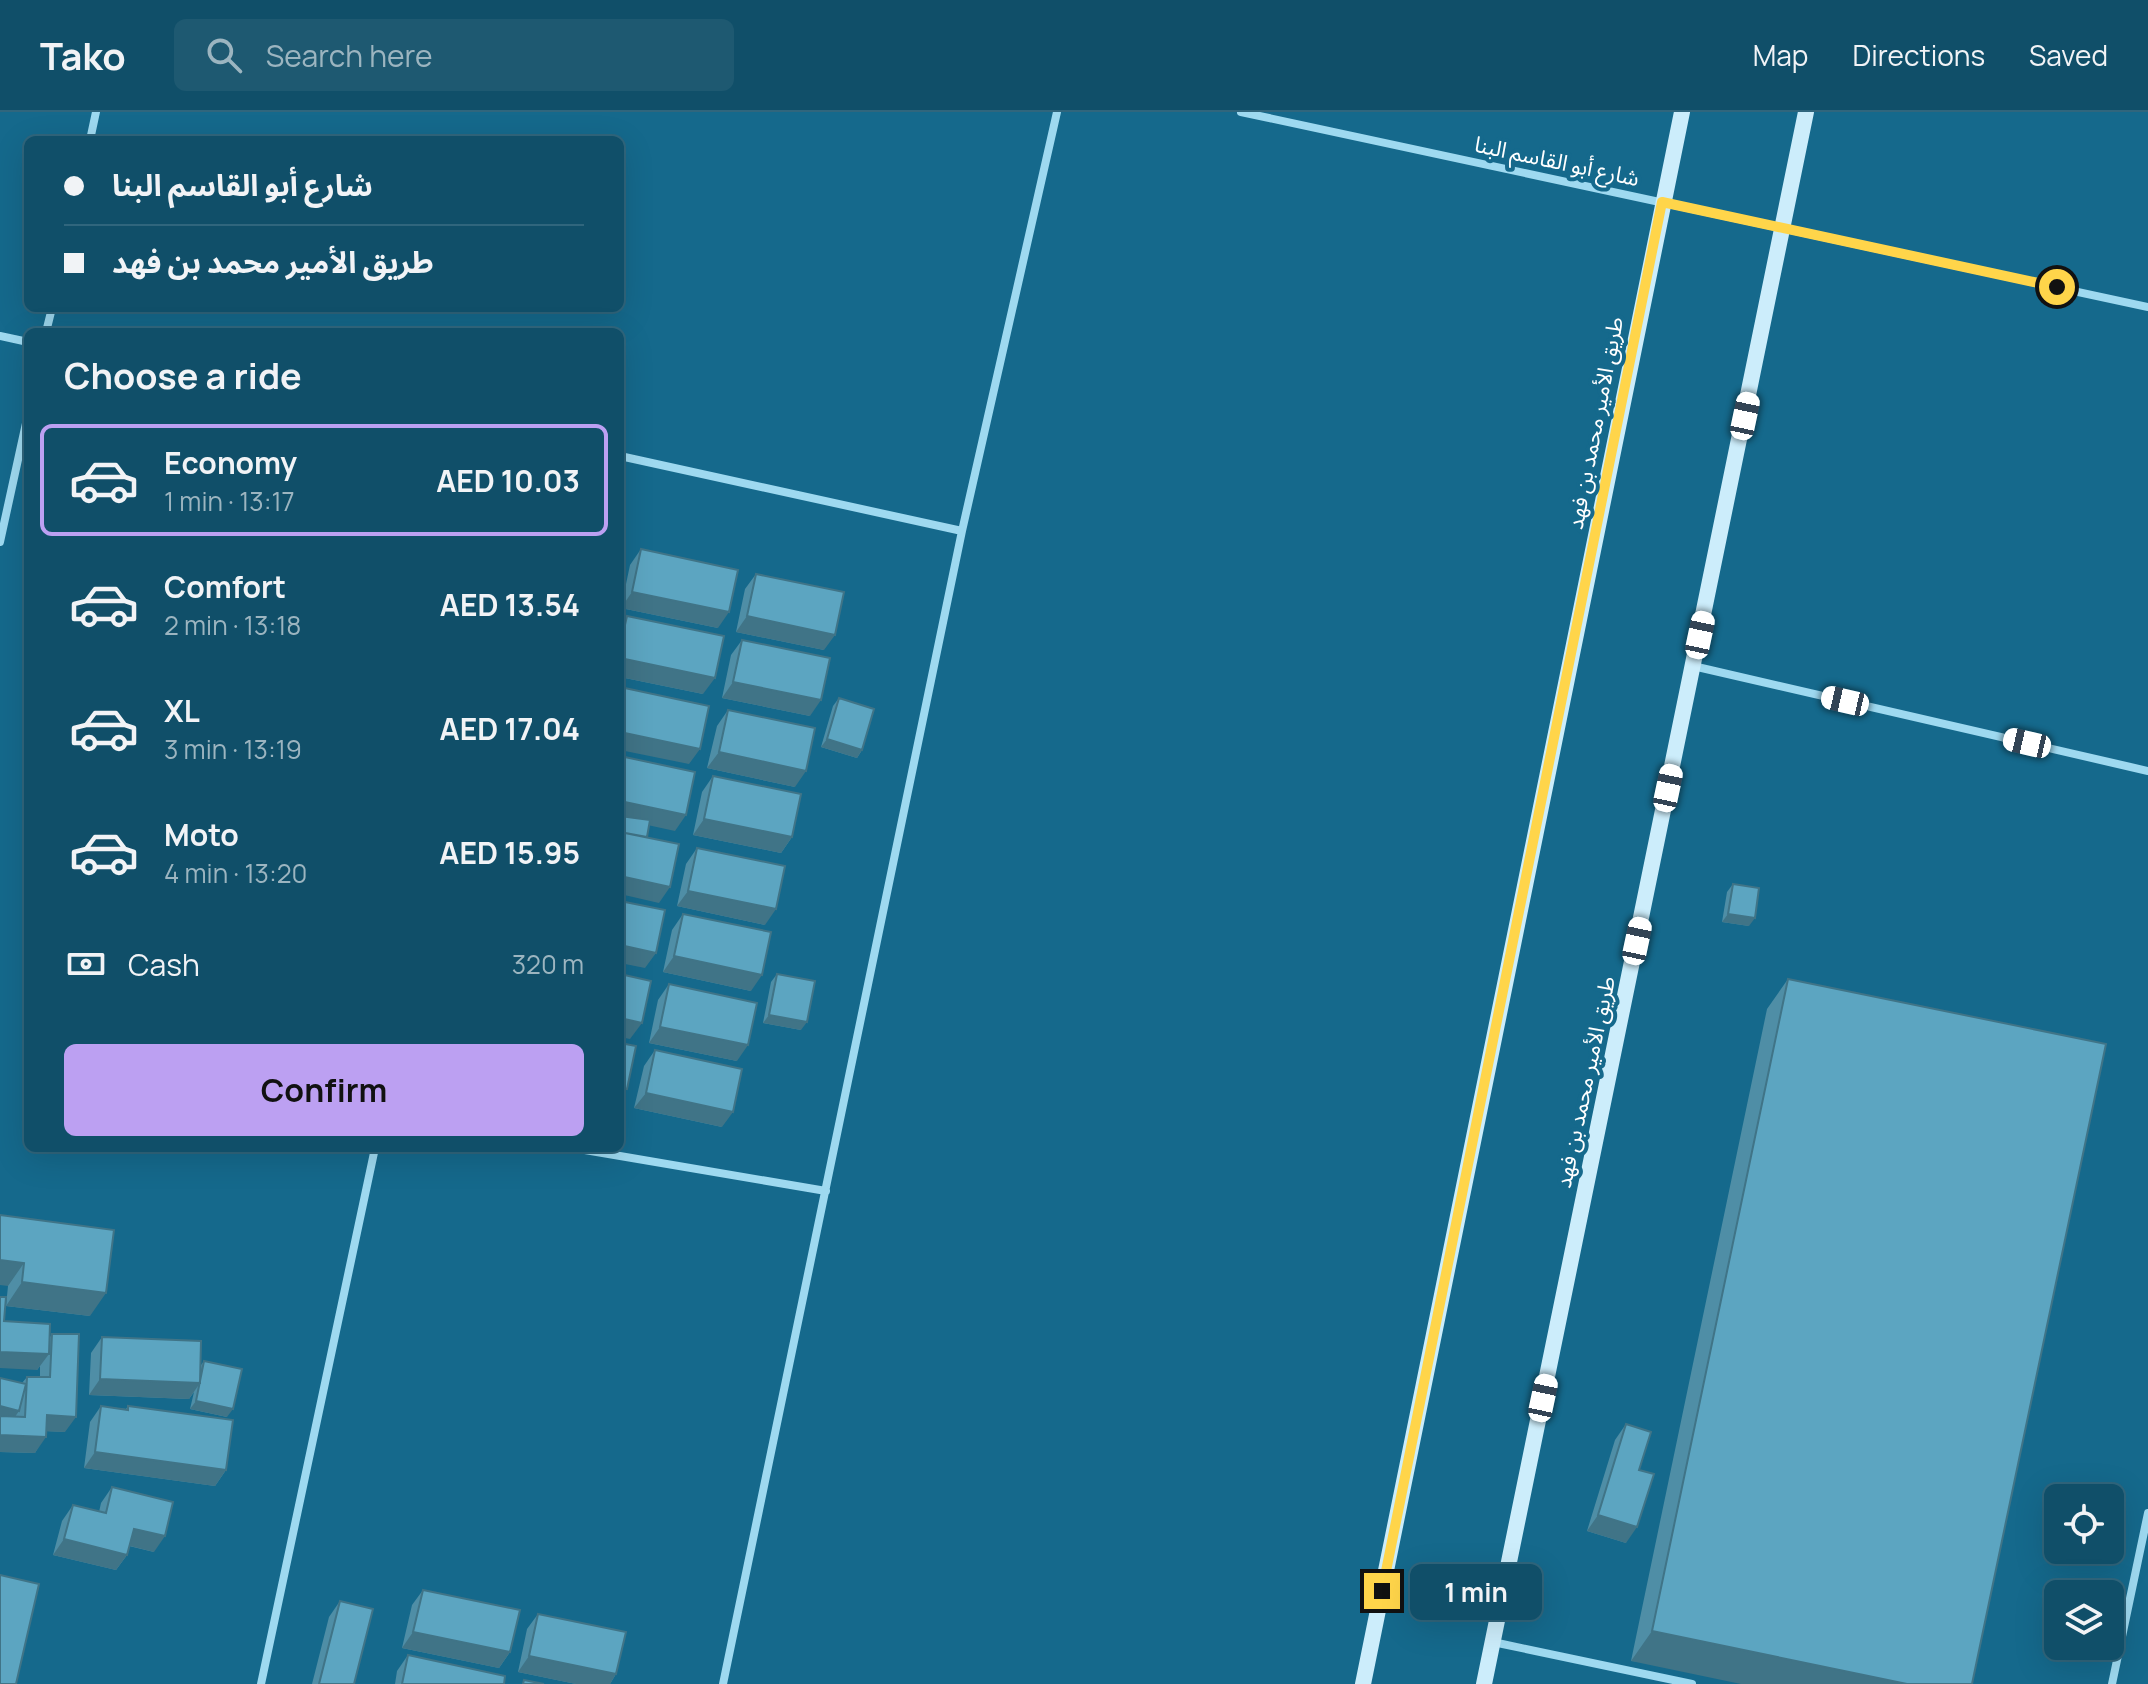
<!DOCTYPE html>
<html lang="en">
<head>
<meta charset="utf-8">
<style>
	body { margin:0; font-family:Manrope,"Noto Sans Arabic",sans-serif; background:#1e5971; color:#f1f3f6; height:100vh; display:flex; flex-direction:column; font-size:30px; white-space:nowrap }
	* { box-sizing:border-box; margin:0 }
	p { font-size:26px; color:#9cb5c0 }
	.icon { flex:none; width:44px; height:44px; fill:none; stroke:currentColor; stroke-width:2; stroke-linecap:round; stroke-linejoin:round }
	.map { position:relative; flex:1; overflow:hidden }
	.panel { position:absolute; left:24px; top:216px; width:600px; height:824px; display:flex; flex-direction:column; background:#104f69; border-radius:12px; box-shadow:0 8px 32px #0002,0 0 0 2px #30667d }
	.panel>* { flex:none }
	.guide { position:absolute; left:24px; top:24px; width:600px; height:176px; border-radius:12px; box-shadow:0 8px 32px #0002,0 0 0 2px #30667d; display:grid; align-content:center; height:176px; padding:0 40px; background:#104f69 }
	.controls { position:absolute; left:2044px; top:1372px; display:grid; gap:16px }
	.controls a { display:grid; place-items:center; width:80px; height:80px; border-radius:12px; background:#104f69; box-shadow:0 8px 32px #0002,0 0 0 2px #30667d; font-size:40px }
	.end { position:absolute; width:36px; height:36px; margin:-18px; border:10px solid #ffd54a; background:#111; box-shadow:0 0 0 4px #111 }
	.from { border-radius:50% }
	.bubble { position:absolute; height:56px; border-radius:12px; background:#104f69; box-shadow:0 8px 32px #0002,0 0 0 2px #30667d; font-size:26px; font-weight:700; line-height:56px; text-align:center }
	.car { position:absolute; width:24px; height:48px; margin:-24px -12px; border-radius:10px; box-shadow:0 0 6px 2px #0007; background:linear-gradient(#fff 24%,#345 0 40%,#fff 0 76%,#345 0 86%,#fff 0) }
	.guide b { display:flex; align-items:center; gap:28px; height:76px; font-size:30px }
	.guide b+b { border-top:2px solid #30667d }
	.guide i { width:20px; height:20px; background:#f1f3f6 }
	ul { padding:0; list-style:none }
	li { display:flex; align-items:center; gap:24px; height:112px; margin:0 16px 12px; padding:0 24px; border:4px solid transparent; border-radius:12px }
	li div { flex:1 }
	li b { display:block; font-size:30px }
	li em { font-style:normal; font-weight:700 }
	li.current { border-color:#bca0f2 }
	li>.icon { width:72px; height:72px; stroke-width:1.5 }
	h2 { padding:0 40px; font-size:36px; line-height:96px }
	.pay { display:flex; align-items:center; gap:20px; height:88px; padding:0 40px; font-size:30px }
	.pay p { margin-inline-start:auto }
	.action { display:flex; gap:16px; margin-top:auto; padding:16px 40px }
	.action a { flex:1; height:92px; border-radius:12px; background:#bca0f2; color:#111; font-size:32px; font-weight:700; line-height:92px; text-align:center }
	header { display:flex; align-items:center; gap:48px; box-sizing:border-box; height:112px; padding:0 40px; background:#104f69; border-bottom:2px solid #30667d }
	header strong { font-size:38px }
	nav { display:flex; gap:44px; margin-inline-start:auto; font-size:28px }
	.search { width:560px; height:72px; background:#1e5971; display:flex; align-items:center; gap:20px; box-sizing:border-box; padding:0 28px; border-radius:12px; color:#9cb5c0; font-size:30px }
	.map>svg:first-child { display:block }
	.lines { fill:none; stroke-linecap:round; stroke-linejoin:round }
	.street { stroke:#9ed9f0; stroke-width:8 }
	.secondary { stroke:#ccedfb; stroke-width:16 }
	.wall { fill:#4f8ea6 }
	.shaded-wall { fill:#407487 }
	.building { fill:#5ca5c1; stroke:#407487; stroke-width:2 }
	.route { stroke:#ffd54a; stroke-width:10 }
	.labels { text-anchor:middle; stroke-width:8; stroke-linejoin:round; paint-order:stroke }
	.street-label { font-size:22px; fill:#fff; stroke:#15698c }
</style>
</head>
<body>
<header>
<strong>Tako</strong>
<div class="search"><svg class="icon" aria-label="search" viewBox="0 0 24 24"><circle cx="10" cy="10" r="6"/><path d="M15 15l6 6"/></svg>Search here</div>
<nav><a>Map</a><a>Directions</a><a>Saved</a></nav>
</header>
<div class="map">
<svg width="2148" height="1572" viewBox="0 0 2148 1572">
	<rect width="100%" height="100%" fill="#15698c"/>
	<g class="lines">
		<path class="street" d="M1241 0 2148 195
			M90 28 96 0
			M46 220 52 196
			M0 224 28 230
			M620 344 962 419
			M0 430 28 302
			M1693 554 2148 659
			M573 1036 826 1079
			M1493 1530 1692 1572
			M261 1572 375 1036
			M723 1572 962 419 1057 0
			M2112 1572 2148 1401"/>
		<path class="secondary" d="M1363 1572 1682 0
			M1484 1572 1806 0"/>
	</g>
	<path class="wall" d="M641 437 718 516 621 496 630 453Z
		M756 462 824 538 736 520 745 477Z
		M627 504 703 582 620 565V513Z
		M742 528 810 604 722 586 731 543Z
		M839 586 862 638 857 646 821 635 833 594Z
		M728 598 795 675 707 656 717 614Z
		M713 664 792 725 781 741 693 723 702 680Z
		M697 736 765 813 677 794 686 752Z
		M1733 772 1749 814 1722 810 1727 780Z
		M683 802 751 879 663 860 672 818Z
		M777 862 801 918 763 911 771 870Z
		M1788 867 1972 1572 1631 1549 1767 897Z
		M669 872 737 949 649 931 658 888Z
		M655 938 722 1015 634 996 644 954Z
		M0 1103 90 1204 6 1194 8 1174Z
		M4 1209 50 1225 52 1222 65 1320 47 1319 35 1341 0 1340V1266L22 1271 27 1265H40V1254L37 1258Z
		M102 1225 201 1253 204 1249 227 1305 190 1297 194 1280 189 1287 89 1283 91 1241Z
		M101 1294 126 1297 128 1294 226 1358 215 1374 84 1356 90 1310Z
		M1626 1312 1639 1358 1626 1431 1587 1419 1615 1328Z
		M112 1375 154 1440 129 1434 127 1443 116 1458 53 1443 62 1409 73 1393 99 1400 101 1391Z
		M423 1478 510 1540 499 1556 402 1536 412 1493Z
		M340 1489 354 1572H312L329 1505Z
		M538 1502 616 1562 610 1572H576L518 1560 527 1517Z
		M408 1543 504 1572H395L397 1559Z"/>
	<path class="shaded-wall" d="M632 480 729 500 718 516 621 496Z
		M747 504 835 523 824 538 736 520Z
		M620 546 715 566 703 582 620 565Z
		M733 570 821 588 810 604 722 586Z
		M620 620 700 637 689 652 620 638Z
		M827 627 862 638 857 646 821 635Z
		M719 640 806 659 795 675 707 656Z
		M620 689 686 703 675 719 620 707Z
		M704 707 792 725 781 741 693 723Z
		M620 764 670 775 659 791 620 782Z
		M688 779 776 797 765 813 677 794Z
		M1728 802 1755 806 1749 814 1722 810Z
		M620 833 656 841 645 856 620 851Z
		M674 844 762 863 751 879 663 860Z
		M769 903 807 910 801 918 763 911Z
		M620 906 642 911 630 927 620 925Z
		M660 915 748 933 737 949 649 931Z
		M620 975 627 977 620 987Z
		M646 981 733 1000 722 1015 634 996Z
		M0 1148 24 1151 8 1174 0 1173Z
		M22 1170 106 1181 90 1204 6 1194Z
		M0 1240 49 1242 37 1258 0 1256Z
		M100 1267 200 1271 189 1287 89 1283Z
		M196 1289 233 1297 227 1305 190 1297Z
		M0 1294 19 1299 8 1315 0 1313Z
		M47 1303 76 1305 65 1320 36 1319Z
		M0 1323 46 1325 35 1341 0 1340Z
		M95 1340 226 1358 215 1374 84 1356Z
		M1598 1403 1637 1415 1626 1431 1587 1419Z
		M134 1417 165 1424 154 1440 122 1432Z
		M64 1427 127 1443 116 1458 53 1443Z
		M1652 1519 1907 1572H1741L1631 1549Z
		M413 1520 510 1540 499 1556 402 1536Z
		M529 1544 616 1562 610 1572H576L518 1560Z"/>
	<path class="building" d="M641 437 738 458 729 500 632 480Z
		M756 462 844 480 835 523 747 504Z
		M627 504 724 524 715 566 620 546V535Z
		M742 528 830 546 821 588 733 570Z
		M620 575 709 594 700 637 620 620Z
		M839 586 874 597 862 638 827 627Z
		M728 598 815 616 806 659 719 640Z
		M620 644 695 660 686 703 620 689Z
		M713 664 801 682 792 725 704 707Z
		M620 704 650 708 647 725 620 720Z
		M620 720 679 732 670 775 620 764Z
		M697 736 785 754 776 797 688 779Z
		M1733 772 1759 776 1755 806 1728 802Z
		M620 789 665 798 656 841 620 833Z
		M683 802 771 820 762 863 674 844Z
		M620 862 651 869 642 911 620 906Z
		M777 862 815 869 807 910 769 903Z
		M1788 867 2106 932 1972 1572H1907L1652 1519Z
		M669 872 757 891 748 933 660 915Z
		M620 931 636 934 627 977 620 975Z
		M655 938 742 957 733 1000 646 981Z
		M0 1103 114 1118 106 1181 22 1170 24 1151 0 1148Z
		M0 1185H6L4 1209 50 1212 49 1242 0 1240Z
		M52 1222H79L76 1305 47 1303 46 1325 0 1323V1304L25 1305 27 1265H50Z
		M102 1225 201 1229 200 1271 100 1267Z
		M204 1249 242 1257 233 1297 196 1289Z
		M0 1266 26 1272 19 1299 0 1294Z
		M101 1294 128 1298V1294L233 1308 226 1358 95 1340Z
		M1626 1312 1651 1320 1639 1358 1654 1362 1637 1415 1598 1403Z
		M112 1375 173 1390 165 1424 134 1417 127 1443 64 1427 73 1393 106 1401Z
		M0 1463 39 1472 16 1572H0Z
		M423 1478 520 1498 510 1540 413 1520Z
		M340 1489 373 1497 354 1572H319Z
		M538 1502 626 1520 616 1562 529 1544Z
		M408 1543 505 1564 504 1572H402Z
		M524 1568 544 1572H523Z"/>
	<g class="lines">
		<path class="route" d="M1382 1479 1662 90 2057 175"/>
	</g>
	<g class="labels">
		<g class="street-label">
			<text transform="translate(1557 49) rotate(12)" y="8">شارع أبو القاسم البنا</text>
			<text transform="translate(1595 311) rotate(-79)" y="8">طريق الأمير محمد بن فهد</text>
			<text transform="translate(1585 970) rotate(-78)" y="8">طريق الأمير محمد بن فهد</text>
		</g>
	</g>
</svg>
<div class="controls">
<a><svg class="icon" aria-label="locate" viewBox="0 0 24 24"><circle cx="12" cy="12" r="6"/><path d="M12 2v4M12 18v4M2 12h4M18 12h4"/></svg></a>
<a><svg class="icon" aria-label="layers" viewBox="0 0 24 24"><path d="M12 4l9 5-9 5-9-5zM3 14l9 5 9-5"/></svg></a>
</div>
<i class="end from" style="left:2057px;top:175px"></i>
<i class="end" style="left:1382px;top:1479px"></i>
<div class="bubble" style="left:1410px;top:1452px;width:132px">1 min</div>
<i class="car" style="left:1745px;top:304px;rotate:12deg"></i>
<i class="car" style="left:1700px;top:523px;rotate:12deg"></i>
<i class="car" style="left:1845px;top:589px;rotate:283deg"></i>
<i class="car" style="left:2027px;top:631px;rotate:283deg"></i>
<i class="car" style="left:1668px;top:676px;rotate:12deg"></i>
<i class="car" style="left:1637px;top:829px;rotate:12deg"></i>
<i class="car" style="left:1543px;top:1286px;rotate:12deg"></i>
<div class="guide">
<b><i class="from"></i>شارع أبو القاسم البنا</b>
<b><i></i>طريق الأمير محمد بن فهد</b>
</div>
<section class="panel">
<h2>Choose a ride</h2>
<ul>
<li class="current"><svg class="icon" aria-label="car" viewBox="0 0 24 24"><path d="M5 17H2v-5l4-1 3-4h7l3 4 3 1v5h-3M9 17h6M6 11h13"/><circle cx="7" cy="17" r="2"/><circle cx="17" cy="17" r="2"/></svg><div><b>Economy</b><p>1 min · 13:17</p></div><em>AED 10.03</em></li>
<li><svg class="icon" aria-label="car" viewBox="0 0 24 24"><path d="M5 17H2v-5l4-1 3-4h7l3 4 3 1v5h-3M9 17h6M6 11h13"/><circle cx="7" cy="17" r="2"/><circle cx="17" cy="17" r="2"/></svg><div><b>Comfort</b><p>2 min · 13:18</p></div><em>AED 13.54</em></li>
<li><svg class="icon" aria-label="car" viewBox="0 0 24 24"><path d="M5 17H2v-5l4-1 3-4h7l3 4 3 1v5h-3M9 17h6M6 11h13"/><circle cx="7" cy="17" r="2"/><circle cx="17" cy="17" r="2"/></svg><div><b>XL</b><p>3 min · 13:19</p></div><em>AED 17.04</em></li>
<li><svg class="icon" aria-label="car" viewBox="0 0 24 24"><path d="M5 17H2v-5l4-1 3-4h7l3 4 3 1v5h-3M9 17h6M6 11h13"/><circle cx="7" cy="17" r="2"/><circle cx="17" cy="17" r="2"/></svg><div><b>Moto</b><p>4 min · 13:20</p></div><em>AED 15.95</em></li>
</ul>
<div class="pay"><svg class="icon" aria-label="cash" viewBox="0 0 24 24"><path d="M3 7h18v10H3z"/><circle cx="12" cy="12" r="2"/></svg>Cash<p>320 m</p></div>
<div class="action"><a>Confirm</a></div>
</section>
</div>
</body>
</html>
